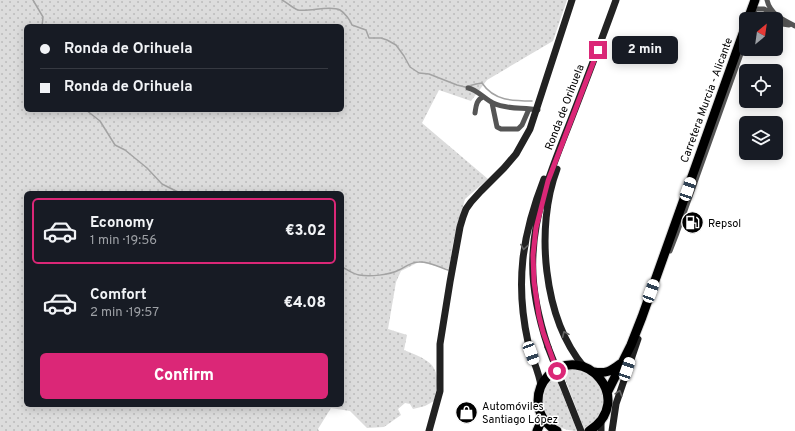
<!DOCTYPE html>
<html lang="en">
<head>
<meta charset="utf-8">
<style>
	body { margin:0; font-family:Overpass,sans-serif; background:#242831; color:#f1f3f6; height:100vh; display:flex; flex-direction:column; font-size:15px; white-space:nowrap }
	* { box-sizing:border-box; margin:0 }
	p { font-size:13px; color:#9ea1a6 }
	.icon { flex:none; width:22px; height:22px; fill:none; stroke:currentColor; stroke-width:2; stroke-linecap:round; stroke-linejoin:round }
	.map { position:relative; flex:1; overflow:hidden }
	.panel { position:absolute; left:24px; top:191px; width:320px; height:216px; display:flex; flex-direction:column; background:#171b24; border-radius:6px; box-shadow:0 2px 10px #0003 }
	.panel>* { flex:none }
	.banner { position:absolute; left:24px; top:24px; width:320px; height:88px; border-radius:6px; box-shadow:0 2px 10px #0003; display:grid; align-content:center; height:88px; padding:0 16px; background:#171b24 }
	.needle { width:26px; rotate:29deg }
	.controls { position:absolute; left:739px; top:12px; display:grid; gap:8px }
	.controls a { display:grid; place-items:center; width:44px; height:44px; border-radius:6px; background:#171b24; box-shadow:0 2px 10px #0003; font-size:20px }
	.end { position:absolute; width:18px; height:18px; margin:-9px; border:5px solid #db2777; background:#fff; box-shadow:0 0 0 2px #fff }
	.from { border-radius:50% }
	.bubble { position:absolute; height:28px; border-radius:6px; background:#171b24; box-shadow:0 2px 10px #0003; font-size:13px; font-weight:800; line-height:28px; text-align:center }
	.car { position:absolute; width:12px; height:24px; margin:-12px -6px; border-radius:5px; box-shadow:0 0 3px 1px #0007; background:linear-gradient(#fff 24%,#345 0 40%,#fff 0 76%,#345 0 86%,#fff 0) }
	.banner b { display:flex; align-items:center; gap:14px; height:38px; font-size:15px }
	.banner b+b { border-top:1px solid #363941 }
	.banner i { width:10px; height:10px; background:#f1f3f6 }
	ul { padding:7px 0 0; list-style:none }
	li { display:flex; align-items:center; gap:12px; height:66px; margin:0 8px 6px; padding:0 8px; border:2px solid transparent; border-radius:6px }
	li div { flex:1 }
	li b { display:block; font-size:15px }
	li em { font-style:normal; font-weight:800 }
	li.active { border-color:#db2777 }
	li>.icon { width:36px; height:36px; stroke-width:1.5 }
	.button { display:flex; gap:8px; margin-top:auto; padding:8px 16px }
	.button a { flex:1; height:46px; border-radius:6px; background:#db2777; color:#fff; font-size:16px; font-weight:800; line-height:46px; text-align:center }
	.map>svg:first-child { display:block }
	.grass { fill:url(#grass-dots); fill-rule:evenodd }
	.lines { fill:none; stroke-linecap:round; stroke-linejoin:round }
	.stream { stroke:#a3a3a3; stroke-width:1.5 }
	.highway-casing { stroke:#dbdbdb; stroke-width:11 }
	.street { stroke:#555; stroke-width:5 }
	.secondary { stroke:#222; stroke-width:7 }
	.highway { stroke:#000; stroke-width:9 }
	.secondary-bridge { stroke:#222; stroke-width:7 }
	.oneway { stroke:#646464 }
	.route { stroke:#db2777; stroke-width:5 }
	.labels { text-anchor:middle; stroke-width:3; stroke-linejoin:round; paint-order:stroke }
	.street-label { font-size:11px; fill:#000; stroke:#fff }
	.poi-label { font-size:11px; fill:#000; stroke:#fff; text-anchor:start }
</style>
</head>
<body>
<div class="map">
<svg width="795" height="431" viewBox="0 0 795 431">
	<defs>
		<pattern id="grass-dots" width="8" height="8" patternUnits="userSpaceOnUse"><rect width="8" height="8" fill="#dcdcdc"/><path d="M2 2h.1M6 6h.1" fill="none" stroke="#bbb" stroke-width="1.8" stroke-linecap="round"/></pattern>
	</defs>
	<rect width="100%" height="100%" fill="#fff"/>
	<path class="grass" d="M0 0H567L553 41 487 80 471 101 439 90 422 123 488 179 465 199 453 243 449 269 419 262 401 271 396 282 388 329 407 335 404 350C411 353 420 356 427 361 441 370 437 387 434 401L425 406 413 409 410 404 405 403 398 409 401 415 384 427 367 428 350 411 331 408 318 429 319 431H0ZM26 26H342V110H26ZM26 193H342V405H26Z
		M575 369C595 373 609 391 602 411 600 417 591 423 587 428L584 429 562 371Z
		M555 375 577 431C557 431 537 414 543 393 545 385 550 380 555 375Z"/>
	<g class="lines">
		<path class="stream" d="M33 0 43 17 42 26
			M282 0C288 3 292 8 298 10 310 12 330 5 340 10 345 13 350 20 352 25L366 30 369 38H381L387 40 396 45 404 56 410 67 419 73 429 74 457 85 465 87 476 84 482 83C494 101 513 101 532 101
			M86 110 100 121 115 145 125 150 147 168 162 184 180 193
			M342 267C348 270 353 274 359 275 370 277 389 275 399 270 405 267 411 262 419 262 428 261 439 267 448 270"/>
		<defs>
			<path id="highway" d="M748 19 755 0
				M594 372C606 374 611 371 620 364
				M607 393 631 345 642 317 746 25
				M537 431 540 424 541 415
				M557 431C546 425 538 414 538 401 538 392 541 383 548 376 583 340 637 400 589 431"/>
		</defs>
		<use href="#highway" class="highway-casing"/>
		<path class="street" d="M767 0C770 14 783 20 795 26
			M751 9H764L775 15
			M751 9 760 19
			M776 23 789 25
			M468 88C476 89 485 99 493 103 507 110 523 107 538 110
			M492 103 497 127 501 129H518L522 125 529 109
			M475 113C476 107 476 100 483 97
			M670 251 677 233 746 40"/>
		<path class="secondary" d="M557 169C535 227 543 318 584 367
			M548 347C538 317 531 286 533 254 535 206 555 161 572 117 587 78 602 39 616 0
			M562 383 581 431
			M541 386C539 371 531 357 528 342 515 283 522 235 544 179
			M601 421V431
			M429 431 440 391V344L450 282 460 227 463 217 466 209 471 202 481 191 504 168 516 154 530 129 572 0
			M612 431 616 404 638 339"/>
		<use href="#highway" class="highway"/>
		<path class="secondary-bridge" d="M548 347 562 383"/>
	</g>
	<defs><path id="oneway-chevron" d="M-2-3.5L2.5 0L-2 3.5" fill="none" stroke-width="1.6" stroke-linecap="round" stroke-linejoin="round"/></defs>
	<g class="oneway">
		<use href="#oneway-chevron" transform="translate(524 247) rotate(99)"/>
		<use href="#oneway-chevron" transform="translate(565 334) rotate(-114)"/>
		<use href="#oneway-chevron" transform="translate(619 393) rotate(-73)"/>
	</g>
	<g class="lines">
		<path class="route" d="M557 371 543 332 539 316 534 282 533 255 536 228 548 181 598 50"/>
	</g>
	<defs>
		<symbol id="fuel-disc" viewBox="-11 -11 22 22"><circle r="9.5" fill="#000" stroke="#fff"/><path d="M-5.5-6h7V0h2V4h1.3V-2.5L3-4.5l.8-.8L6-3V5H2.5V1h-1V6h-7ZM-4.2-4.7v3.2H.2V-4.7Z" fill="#fff"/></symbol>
		<symbol id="shop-disc" viewBox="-11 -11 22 22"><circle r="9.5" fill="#000" stroke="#fff"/><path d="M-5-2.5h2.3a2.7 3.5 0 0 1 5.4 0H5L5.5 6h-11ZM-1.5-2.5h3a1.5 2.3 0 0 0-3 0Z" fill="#fff"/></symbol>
	</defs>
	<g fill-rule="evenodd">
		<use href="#fuel-disc" x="680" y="210" width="25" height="25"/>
		<use href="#shop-disc" x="454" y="400" width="25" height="25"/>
	</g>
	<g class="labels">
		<g class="street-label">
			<text transform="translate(706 100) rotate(-70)" y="4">Carretera Murcia - Alicante</text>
			<text transform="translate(564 107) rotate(-69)" y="4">Ronda de Orihuela</text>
		</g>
		<g class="poi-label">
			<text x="708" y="227">Repsol</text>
			<text x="482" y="410">Automóviles<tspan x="482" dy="13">Santiago López</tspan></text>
		</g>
	</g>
</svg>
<div class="controls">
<a><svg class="needle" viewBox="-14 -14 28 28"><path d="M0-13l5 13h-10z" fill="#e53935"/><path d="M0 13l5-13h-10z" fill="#9ea1a6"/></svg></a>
<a><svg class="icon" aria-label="locate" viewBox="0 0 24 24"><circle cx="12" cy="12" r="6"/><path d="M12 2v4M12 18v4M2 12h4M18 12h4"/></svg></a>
<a><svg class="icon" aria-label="layers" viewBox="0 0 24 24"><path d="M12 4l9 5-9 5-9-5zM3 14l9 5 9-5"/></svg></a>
</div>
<i class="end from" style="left:557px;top:371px"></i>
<i class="end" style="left:598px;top:50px"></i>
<div class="bubble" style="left:612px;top:36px;width:66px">2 min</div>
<i class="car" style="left:688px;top:189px;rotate:19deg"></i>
<i class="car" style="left:651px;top:291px;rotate:20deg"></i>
<i class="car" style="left:531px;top:353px;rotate:160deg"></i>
<i class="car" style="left:627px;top:369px;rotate:19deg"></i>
<div class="banner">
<b><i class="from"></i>Ronda de Orihuela</b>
<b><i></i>Ronda de Orihuela</b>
</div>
<section class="panel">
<ul>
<li class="active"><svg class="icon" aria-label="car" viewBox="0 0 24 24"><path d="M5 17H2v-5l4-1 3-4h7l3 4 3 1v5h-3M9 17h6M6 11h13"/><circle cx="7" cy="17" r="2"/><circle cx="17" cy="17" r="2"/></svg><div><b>Economy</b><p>1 min · 19:56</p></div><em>€3.02</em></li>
<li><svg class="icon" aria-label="car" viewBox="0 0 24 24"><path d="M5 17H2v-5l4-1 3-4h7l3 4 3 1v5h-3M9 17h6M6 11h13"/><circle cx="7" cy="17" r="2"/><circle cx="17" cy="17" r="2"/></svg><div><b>Comfort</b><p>2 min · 19:57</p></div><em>€4.08</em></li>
</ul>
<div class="button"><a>Confirm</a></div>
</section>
</div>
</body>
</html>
